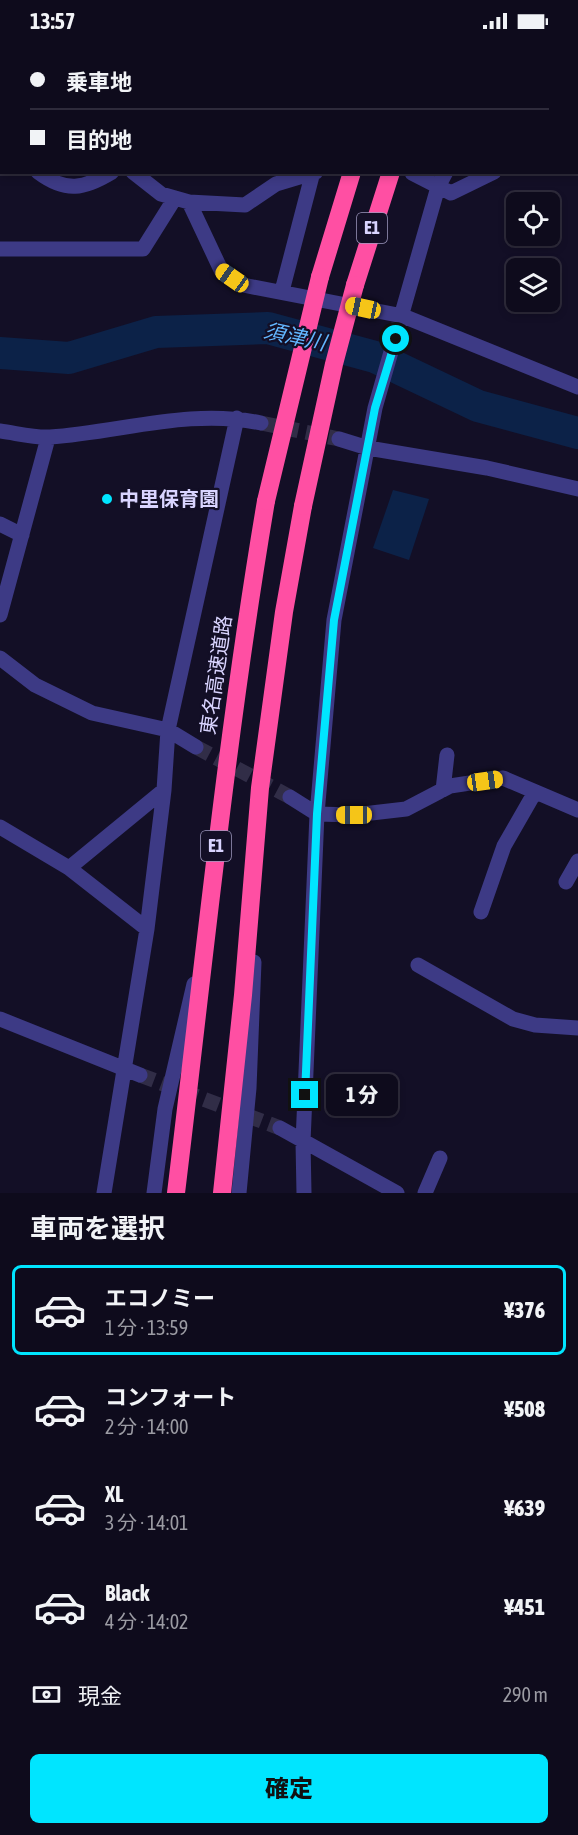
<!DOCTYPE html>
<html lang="ja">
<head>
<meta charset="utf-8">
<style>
	body { margin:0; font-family:"Asap Condensed","Noto Sans JP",sans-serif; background:#171425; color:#f1f3f6; height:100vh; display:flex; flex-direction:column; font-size:22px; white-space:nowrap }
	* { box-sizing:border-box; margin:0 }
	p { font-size:20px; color:#9b9ba3 }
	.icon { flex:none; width:33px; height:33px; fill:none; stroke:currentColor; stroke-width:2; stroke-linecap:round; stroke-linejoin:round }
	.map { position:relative; height:1151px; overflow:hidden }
	.panel { display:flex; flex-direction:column; background:#0e0b1c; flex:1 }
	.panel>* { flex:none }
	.guide { position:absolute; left:0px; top:0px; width:579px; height:132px; box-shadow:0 3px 9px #0003,0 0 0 2px #2e2b3b; display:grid; align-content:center; height:132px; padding:0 30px; background:#0e0b1c }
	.controls { position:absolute; left:506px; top:150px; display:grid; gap:12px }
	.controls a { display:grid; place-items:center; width:54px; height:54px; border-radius:9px; background:#0e0b1c; box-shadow:0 3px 9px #0003,0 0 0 2px #2e2b3b; font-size:30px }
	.end { position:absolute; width:27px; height:27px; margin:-14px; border:8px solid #00e5ff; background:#111; box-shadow:0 0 0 3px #111 }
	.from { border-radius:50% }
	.bubble { position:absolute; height:42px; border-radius:9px; background:#0e0b1c; box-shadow:0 3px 9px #0003,0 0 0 2px #2e2b3b; font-size:20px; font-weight:800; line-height:42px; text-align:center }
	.car { position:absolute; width:18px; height:36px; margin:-18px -9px; border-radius:8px; box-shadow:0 0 4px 2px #0007; background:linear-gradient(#f5c518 24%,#345 0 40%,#f5c518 0 76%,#345 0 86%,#f5c518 0) }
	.guide b { display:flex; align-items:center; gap:21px; height:57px; font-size:22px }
	.guide b+b { border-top:2px solid #2e2b3b }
	.guide i { width:15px; height:15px; background:#f1f3f6 }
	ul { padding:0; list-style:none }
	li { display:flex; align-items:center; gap:18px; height:90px; margin:0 12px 9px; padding:0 18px; border:3px solid transparent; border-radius:9px }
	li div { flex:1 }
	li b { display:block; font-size:22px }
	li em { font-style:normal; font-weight:800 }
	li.current { border-color:#00e5ff }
	li>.icon { width:54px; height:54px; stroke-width:1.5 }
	h2 { padding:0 30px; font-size:27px; line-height:72px }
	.pay { display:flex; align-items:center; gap:15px; height:66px; padding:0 30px; font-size:22px }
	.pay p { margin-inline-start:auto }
	.action { display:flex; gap:12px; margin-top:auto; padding:12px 30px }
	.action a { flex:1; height:69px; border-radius:9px; background:#00e5ff; color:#111; font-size:24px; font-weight:800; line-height:69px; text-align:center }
	.status { display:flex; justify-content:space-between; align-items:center; height:42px; padding:0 30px; background:#0e0b1c; direction:ltr }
	.status svg { height:16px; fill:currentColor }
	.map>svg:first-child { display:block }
	.water { fill:#0c2248 }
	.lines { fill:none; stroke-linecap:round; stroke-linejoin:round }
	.river { stroke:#0c2248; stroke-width:32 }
	.minor-tunnel { stroke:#312d47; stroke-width:15; stroke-dasharray:15 8; stroke-linecap:butt }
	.minor { stroke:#3d3a85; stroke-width:15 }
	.highway { stroke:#ff4fa3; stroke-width:18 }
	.highway-bridge { stroke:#ff4fa3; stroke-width:18 }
	.route { stroke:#00e5ff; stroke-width:8 }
	.poi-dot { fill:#00e5ff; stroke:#130f26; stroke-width:2 }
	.labels { text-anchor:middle; stroke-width:4.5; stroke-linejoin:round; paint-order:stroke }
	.shield { fill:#130f26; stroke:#9e99be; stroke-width:1.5 }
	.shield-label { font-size:18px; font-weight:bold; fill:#d9d4ff }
	.poi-label { font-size:20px; font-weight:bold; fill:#d9d4ff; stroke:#130f26; text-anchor:start }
	.street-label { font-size:20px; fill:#d9d4ff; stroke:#130f26 }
	.water-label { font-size:21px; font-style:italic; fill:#62b6ff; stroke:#130f26 }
</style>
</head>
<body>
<div class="status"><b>13:57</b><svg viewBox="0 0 49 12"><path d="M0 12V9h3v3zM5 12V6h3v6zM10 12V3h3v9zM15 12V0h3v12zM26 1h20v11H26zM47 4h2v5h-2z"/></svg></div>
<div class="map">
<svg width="578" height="1151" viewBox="0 0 578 1151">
	<rect width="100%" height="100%" fill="#130f26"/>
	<path class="water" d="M393 448 429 457 409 518 373 506Z"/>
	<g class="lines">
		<path class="river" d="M0 311 69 316 156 290 268 286 375 315 478 364 578 391"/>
		<path class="minor-tunnel" d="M261 381 339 397
			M196 705 290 755
			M140 1033 280 1086"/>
		<path class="minor" d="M55 0V2
			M360 2V0
			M510 2 511 0
			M0 93 2 94
			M38 130C66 151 84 147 112 130
			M133 130 161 152 189 160 245 163 276 142 316 130
			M412 131 451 151 494 130
			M189 160 221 228 243 243 403 274 578 345
			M0 207H143L175 156
			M282 249 313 130
			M0 389C16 391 34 396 50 395 122 390 190 366 261 381
			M339 397 368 406 487 426 578 447
			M0 482 22 493
			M0 573 48 396
			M0 616 35 643 92 671 168 688 196 705
			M443 748 447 713
			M290 755 317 772 354 773 406 767 450 744 503 736 578 768
			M0 785 69 826 164 748
			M69 826 147 887
			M566 840 578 819
			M481 870 504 804 535 750
			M418 923 513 977 535 983 578 986
			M0 977 140 1033
			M280 1086 397 1151
			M104 1151 147 887 164 748 168 688 237 376
			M154 1151 165 1067 194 942
			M239 1151 249 1046 254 920
			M304 1151 303 1100 317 772 334 578 375 366 438 145 446 130
			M425 1151 440 1116"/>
		<path class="highway" d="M401 2 402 0
			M441 2V0
			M320 235 352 130
			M355 243 391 130
			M176 1151C204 920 227 689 266 459
			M222 1151 243 953 260 746 284 570 303 464"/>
		<path class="highway-bridge" d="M266 459 320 235
			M303 464 334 322 355 243"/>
	</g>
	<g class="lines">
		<path class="route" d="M305 1053 317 772 334 578 375 366 396 297"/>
	</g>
	<circle class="poi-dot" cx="107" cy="457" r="6"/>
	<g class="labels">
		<g class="shield">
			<rect x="357" y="171" width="30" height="30" rx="4.5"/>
			<rect x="201" y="789" width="30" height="30" rx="4.5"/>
		</g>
		<g class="shield-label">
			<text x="372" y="192">E1</text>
			<text x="216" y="810">E1</text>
		</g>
		<g class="poi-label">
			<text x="119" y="464">中里保育園</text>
		</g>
		<g class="street-label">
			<text transform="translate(216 633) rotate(-82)" y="7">東名高速道路</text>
		</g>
		<g class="water-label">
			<text transform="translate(295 295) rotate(12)" y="7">須津川</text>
		</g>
	</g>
</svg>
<div class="controls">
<a><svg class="icon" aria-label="locate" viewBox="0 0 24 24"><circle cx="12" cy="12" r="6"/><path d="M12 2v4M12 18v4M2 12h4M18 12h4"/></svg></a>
<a><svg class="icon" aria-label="layers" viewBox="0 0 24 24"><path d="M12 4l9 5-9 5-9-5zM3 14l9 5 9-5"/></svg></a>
</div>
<i class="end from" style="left:396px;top:297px"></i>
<i class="end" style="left:305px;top:1053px"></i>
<div class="bubble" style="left:326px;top:1032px;width:72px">1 分</div>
<i class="car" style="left:232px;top:236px;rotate:305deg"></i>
<i class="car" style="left:363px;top:266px;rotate:282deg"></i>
<i class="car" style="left:485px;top:739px;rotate:82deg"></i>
<i class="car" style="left:354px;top:773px;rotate:270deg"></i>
<div class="guide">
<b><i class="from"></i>乗車地</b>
<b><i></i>目的地</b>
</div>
</div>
<section class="panel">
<h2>車両を選択</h2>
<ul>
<li class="current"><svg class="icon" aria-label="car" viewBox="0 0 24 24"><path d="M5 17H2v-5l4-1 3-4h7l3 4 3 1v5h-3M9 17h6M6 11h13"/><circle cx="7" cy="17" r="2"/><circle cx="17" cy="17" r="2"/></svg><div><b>エコノミー</b><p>1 分 · 13:59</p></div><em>¥376</em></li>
<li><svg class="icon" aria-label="car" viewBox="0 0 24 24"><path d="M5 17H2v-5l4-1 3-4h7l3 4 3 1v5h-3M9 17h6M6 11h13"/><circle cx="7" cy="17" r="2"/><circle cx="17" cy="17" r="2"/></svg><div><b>コンフォート</b><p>2 分 · 14:00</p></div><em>¥508</em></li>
<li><svg class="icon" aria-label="car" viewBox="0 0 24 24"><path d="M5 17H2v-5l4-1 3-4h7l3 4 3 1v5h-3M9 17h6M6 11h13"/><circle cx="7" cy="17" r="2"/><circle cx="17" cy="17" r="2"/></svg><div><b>XL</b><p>3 分 · 14:01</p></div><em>¥639</em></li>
<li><svg class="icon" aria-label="car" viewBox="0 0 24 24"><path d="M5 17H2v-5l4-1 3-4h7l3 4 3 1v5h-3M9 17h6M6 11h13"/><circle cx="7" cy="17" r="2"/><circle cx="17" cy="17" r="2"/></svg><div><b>Black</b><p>4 分 · 14:02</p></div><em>¥451</em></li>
</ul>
<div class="pay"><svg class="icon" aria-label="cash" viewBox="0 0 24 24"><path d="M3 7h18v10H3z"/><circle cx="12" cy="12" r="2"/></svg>現金<p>290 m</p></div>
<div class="action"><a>確定</a></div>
</section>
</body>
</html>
